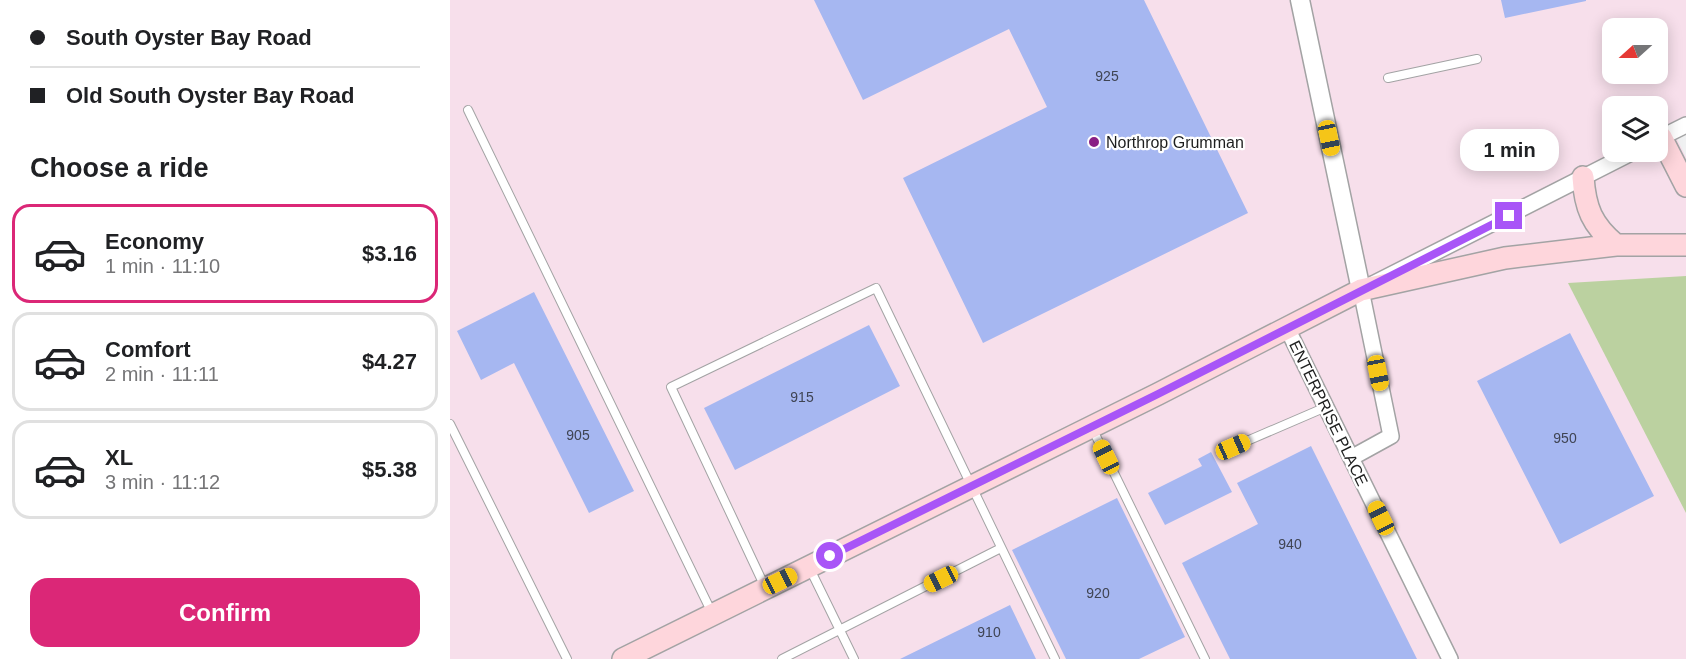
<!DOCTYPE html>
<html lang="en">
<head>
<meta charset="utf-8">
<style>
	body { margin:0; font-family:Arial,sans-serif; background:#f6f6f6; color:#202124; height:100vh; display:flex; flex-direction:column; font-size:22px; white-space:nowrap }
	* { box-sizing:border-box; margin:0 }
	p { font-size:20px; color:#757577 }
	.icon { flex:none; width:33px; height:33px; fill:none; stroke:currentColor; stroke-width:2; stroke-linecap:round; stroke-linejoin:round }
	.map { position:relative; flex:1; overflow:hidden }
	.side { display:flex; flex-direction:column; background:#fff; width:450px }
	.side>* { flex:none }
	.guide { display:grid; align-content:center; height:132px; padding:0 30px; background:#fff }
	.needle { width:39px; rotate:249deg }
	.controls { position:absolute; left:1152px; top:18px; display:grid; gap:12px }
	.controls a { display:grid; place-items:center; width:66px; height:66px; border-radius:12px; background:#fff; box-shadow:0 3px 15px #0003; font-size:30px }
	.end { position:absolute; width:27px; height:27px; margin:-14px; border:8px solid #a855f7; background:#fff; box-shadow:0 0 0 3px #fff }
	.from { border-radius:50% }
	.bubble { position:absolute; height:42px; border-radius:18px; background:#fff; box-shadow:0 3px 15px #0003; font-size:20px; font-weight:700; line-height:42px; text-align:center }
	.car { position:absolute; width:18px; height:36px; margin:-18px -9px; border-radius:8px; box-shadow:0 0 4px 2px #0007; background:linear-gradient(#f5c518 24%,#345 0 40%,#f5c518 0 76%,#345 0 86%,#f5c518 0) }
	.guide b { display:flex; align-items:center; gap:21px; height:57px; font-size:22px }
	.guide b+b { border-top:2px solid #e0e0e0 }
	.guide i { width:15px; height:15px; background:#202124 }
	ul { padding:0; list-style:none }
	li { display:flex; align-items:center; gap:18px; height:99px; margin:0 12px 9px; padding:0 18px; border:3px solid #e0e0e0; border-radius:18px }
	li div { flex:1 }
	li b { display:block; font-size:22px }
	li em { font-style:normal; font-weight:700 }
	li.on { border-color:#db2777 }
	li>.icon { width:54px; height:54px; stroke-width:1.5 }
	h2 { padding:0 30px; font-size:27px; line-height:72px }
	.cta { display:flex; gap:12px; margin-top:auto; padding:12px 30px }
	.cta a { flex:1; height:69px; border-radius:18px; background:#db2777; color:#fff; font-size:24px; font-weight:700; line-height:69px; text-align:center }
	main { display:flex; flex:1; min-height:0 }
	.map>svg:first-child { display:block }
	.commercial { fill:#f7dfeb; fill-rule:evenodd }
	.green { fill:#bbd1a0 }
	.building { fill:#a6b7f1 }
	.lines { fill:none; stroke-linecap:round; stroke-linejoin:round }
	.service-casing { stroke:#a3a3a4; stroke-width:10 }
	.minor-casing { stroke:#a3a3a4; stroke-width:18 }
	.tertiary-casing { stroke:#a3a3a4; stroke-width:21 }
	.secondary-casing { stroke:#a3a3a4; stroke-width:24 }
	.service { stroke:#fff; stroke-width:8 }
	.minor { stroke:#fff; stroke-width:15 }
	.tertiary { stroke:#fff; stroke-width:18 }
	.secondary { stroke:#fed6dc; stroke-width:21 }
	.route { stroke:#a855f7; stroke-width:8 }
	.poi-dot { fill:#891f85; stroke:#fff; stroke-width:2 }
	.labels { text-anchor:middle; stroke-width:4.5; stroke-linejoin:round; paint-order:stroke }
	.number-label { font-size:14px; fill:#3f4453 }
	.poi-label { font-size:16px; fill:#1d1e1e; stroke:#fff; text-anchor:start }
	.street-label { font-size:16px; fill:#1d1e1e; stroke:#fff }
</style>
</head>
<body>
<main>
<section class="side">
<div class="guide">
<b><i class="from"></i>South Oyster Bay Road</b>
<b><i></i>Old South Oyster Bay Road</b>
</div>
<h2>Choose a ride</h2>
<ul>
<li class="on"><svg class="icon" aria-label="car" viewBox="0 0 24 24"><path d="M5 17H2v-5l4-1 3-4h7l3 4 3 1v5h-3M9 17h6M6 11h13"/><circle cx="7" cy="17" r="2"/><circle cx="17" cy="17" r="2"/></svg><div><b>Economy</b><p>1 min · 11:10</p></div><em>$3.16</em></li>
<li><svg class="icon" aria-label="car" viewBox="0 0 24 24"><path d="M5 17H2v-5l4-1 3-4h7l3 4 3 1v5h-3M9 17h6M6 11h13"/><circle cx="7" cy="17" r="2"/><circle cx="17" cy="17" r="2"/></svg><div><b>Comfort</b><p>2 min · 11:11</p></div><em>$4.27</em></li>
<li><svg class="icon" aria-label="car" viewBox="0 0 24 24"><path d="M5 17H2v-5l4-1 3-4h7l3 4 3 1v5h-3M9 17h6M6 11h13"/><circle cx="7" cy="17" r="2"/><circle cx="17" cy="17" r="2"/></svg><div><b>XL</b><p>3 min · 11:12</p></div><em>$5.38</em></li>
</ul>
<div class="cta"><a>Confirm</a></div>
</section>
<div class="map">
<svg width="1236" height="659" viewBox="0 0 1236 659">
	<rect width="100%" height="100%" fill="#f0f1f2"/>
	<path class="commercial" d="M0 0H1236V132L1226 137 1236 157V659H0ZM1162 28H1208V74H1162ZM1162 106H1208V152H1162Z"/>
	<path class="green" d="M1236 276V513L1118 283Z"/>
	<path class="building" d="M364 0H694L798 213 533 343 453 178 597 107 559 29 413 100Z
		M1051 0H1136V1L1055 18Z
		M84 292 184 491 139 513 64 363 31 380 7 331Z
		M419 325 450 386 285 470 254 408Z
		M1120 333 1204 496 1110 544 1027 381Z
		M861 446 967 659H780L732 563 808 524 787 483Z
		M761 452 782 492 715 525 698 493 752 466 748 459Z
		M667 498 735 637 689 659H616L562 550Z
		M560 605 586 659H450Z"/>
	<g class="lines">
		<defs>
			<path id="service" d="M938 78 1027 59
				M18 110 262 613
				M0 424 117 659
				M642 428 755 659
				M783 447 876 407
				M360 569 404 659
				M315 587 221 387 426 288 605 659
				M332 659 551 548"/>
			<path id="minor" d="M1208 139 1236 125
				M837 328 1000 659
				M901 458 941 436 911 290 1183 152"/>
			<path id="tertiary" d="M850 0 911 290"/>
			<path id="secondary" d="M1211 137 1236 186
				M1133 177C1135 208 1142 225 1166 245
				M173 659 708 394 911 290 1055 258 1166 245H1236"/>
		</defs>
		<use href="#service" class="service-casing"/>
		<use href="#minor" class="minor-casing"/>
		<use href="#tertiary" class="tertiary-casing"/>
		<use href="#secondary" class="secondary-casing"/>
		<use href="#service" class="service"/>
		<use href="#minor" class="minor"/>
		<use href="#tertiary" class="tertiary"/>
		<use href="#secondary" class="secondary"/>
	</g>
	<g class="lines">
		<path class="route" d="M380 556 708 394 1059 216"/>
	</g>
	<circle class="poi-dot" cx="644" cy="142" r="6"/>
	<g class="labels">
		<g class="number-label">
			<text x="657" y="81">925</text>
			<text x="352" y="402">915</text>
			<text x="128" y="440">905</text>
			<text x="1115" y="443">950</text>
			<text x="840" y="549">940</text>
			<text x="648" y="598">920</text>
			<text x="539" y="637">910</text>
		</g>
		<g class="poi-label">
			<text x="656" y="148">Northrop Grumman</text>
		</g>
		<g class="street-label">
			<text transform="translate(879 413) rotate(64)" y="6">ENTERPRISE PLACE</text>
		</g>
	</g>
</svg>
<div class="controls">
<a><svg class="needle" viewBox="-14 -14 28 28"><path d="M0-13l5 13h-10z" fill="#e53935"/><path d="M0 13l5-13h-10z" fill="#757577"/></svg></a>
<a><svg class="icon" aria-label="layers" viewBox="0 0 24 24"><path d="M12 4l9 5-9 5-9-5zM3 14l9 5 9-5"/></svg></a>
</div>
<i class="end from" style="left:380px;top:556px"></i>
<i class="end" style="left:1059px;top:216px"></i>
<div class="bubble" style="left:1010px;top:129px;width:99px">1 min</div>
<i class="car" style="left:879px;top:138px;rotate:168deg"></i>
<i class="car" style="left:928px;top:373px;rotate:169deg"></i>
<i class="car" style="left:783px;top:447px;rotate:66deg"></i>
<i class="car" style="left:656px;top:457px;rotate:334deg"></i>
<i class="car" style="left:931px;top:518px;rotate:334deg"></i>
<i class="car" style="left:491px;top:579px;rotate:244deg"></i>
<i class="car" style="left:330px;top:581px;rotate:64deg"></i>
</div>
</main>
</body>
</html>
